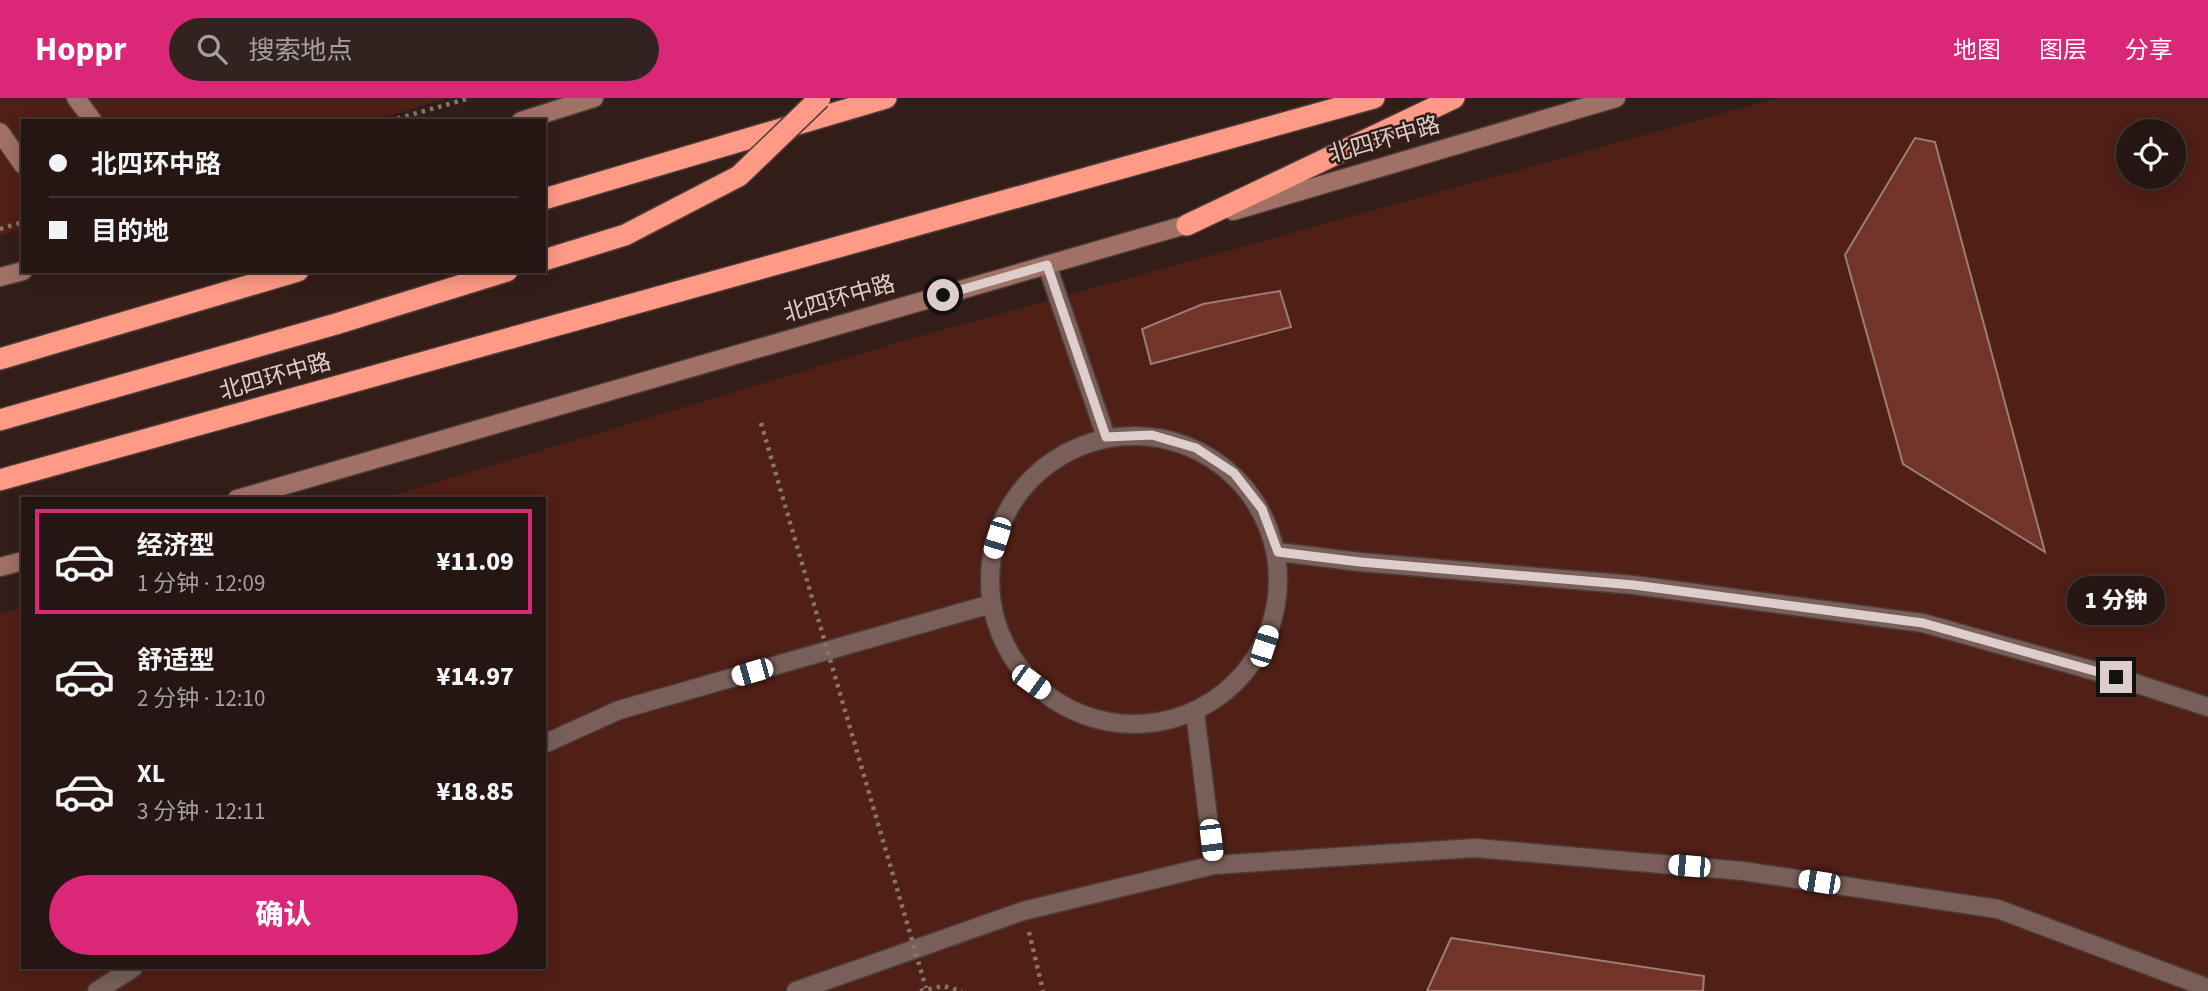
<!DOCTYPE html>
<html lang="zh">
<head>
<meta charset="utf-8">
<style>
	body { margin:0; font-family:"Source Sans 3","Noto Sans SC",sans-serif; background:#322321; color:#f1f3f6; height:100vh; display:flex; flex-direction:column; font-size:26px; white-space:nowrap }
	* { box-sizing:border-box; margin:0 }
	p { font-size:23px; color:#a49fa0 }
	.icon { flex:none; width:38px; height:38px; fill:none; stroke:currentColor; stroke-width:2; stroke-linecap:round; stroke-linejoin:round }
	.map { position:relative; flex:1; overflow:hidden }
	.details { position:absolute; left:21px; top:399px; width:525px; height:472px; display:flex; flex-direction:column; background:#261613; border-radius:0px; box-shadow:0 4px 18px #0003,0 0 0 2px #423533 }
	.details>* { flex:none }
	.top-card { position:absolute; left:21px; top:21px; width:525px; height:154px; border-radius:0px; box-shadow:0 4px 18px #0003,0 0 0 2px #423533; display:grid; align-content:center; height:154px; padding:0 28px; background:#261613 }
	.controls { position:absolute; left:2116px; top:21px; display:grid; gap:14px }
	.controls a { display:grid; place-items:center; width:70px; height:70px; border-radius:50%; background:#261613; box-shadow:0 4px 18px #0003,0 0 0 2px #423533; font-size:35px }
	.end { position:absolute; width:32px; height:32px; margin:-16px; border:9px solid #ddcecb; background:#111; box-shadow:0 0 0 4px #111 }
	.from { border-radius:50% }
	.bubble { position:absolute; height:49px; border-radius:24px; background:#261613; box-shadow:0 4px 18px #0003,0 0 0 2px #423533; font-size:23px; font-weight:800; line-height:49px; text-align:center }
	.car { position:absolute; width:21px; height:42px; margin:-21px -10px; border-radius:9px; box-shadow:0 0 5px 2px #0007; background:linear-gradient(#fff 24%,#345 0 40%,#fff 0 76%,#345 0 86%,#fff 0) }
	.top-card b { display:flex; align-items:center; gap:24px; height:66px; font-size:26px }
	.top-card b+b { border-top:2px solid #423533 }
	.top-card i { width:18px; height:18px; background:#f1f3f6 }
	ul { padding:12px 0 0; list-style:none }
	li { display:flex; align-items:center; gap:21px; height:105px; margin:0 14px 10px; padding:0 14px; border:4px solid transparent; border-radius:0px }
	li div { flex:1 }
	li b { display:block; font-size:26px }
	li em { font-style:normal; font-weight:800 }
	li.current { border-color:#db2777 }
	li>.icon { width:63px; height:63px; stroke-width:1.5 }
	.cta { display:flex; gap:14px; margin-top:auto; padding:14px 28px }
	.cta a { flex:1; height:80px; border-radius:42px; background:#db2777; color:#fff; font-size:28px; font-weight:800; line-height:80px; text-align:center }
	header { display:flex; align-items:center; gap:42px; box-sizing:border-box; height:98px; padding:0 35px; background:#db2777; color:#fff }
	header strong { font-size:33px }
	nav { display:flex; gap:38px; margin-inline-start:auto; font-size:24px }
	.search { width:490px; height:63px; background:#322321; display:flex; align-items:center; gap:18px; box-sizing:border-box; padding:0 24px; border-radius:38px; color:#a49fa0; font-size:26px }
	.map>svg:first-child { display:block }
	.green { fill:#501f15; fill-rule:evenodd }
	.building { fill:#723428; stroke:#9a7e78; stroke-width:2 }
	.lines { fill:none; stroke-linecap:round; stroke-linejoin:round }
	.street-casing { stroke:#4d3b38; stroke-width:21 }
	.secondary-casing { stroke:#4d3b38; stroke-width:21 }
	.highway-casing { stroke:#4d3b38; stroke-width:24 }
	.path { stroke:#867470; stroke-width:4.5; stroke-dasharray:3.5 5; stroke-linecap:butt }
	.street { stroke:#795f59; stroke-width:18 }
	.secondary { stroke:#a17166; stroke-width:18 }
	.highway { stroke:#fe9a85; stroke-width:21 }
	.highway-bridge-casing { stroke:#4d3b38; stroke-width:24; stroke-linecap:butt }
	.path-bridge { stroke:#867470; stroke-width:4.5; stroke-dasharray:3.5 5; stroke-linecap:butt }
	.highway-bridge { stroke:#fe9a85; stroke-width:21 }
	.route { stroke:#ddcecb; stroke-width:9 }
	.labels { text-anchor:middle; stroke-width:5; stroke-linejoin:round; paint-order:stroke }
	.street-label { font-size:23px; fill:#ddcecb; stroke:#331d19 }
</style>
</head>
<body>
<header>
<strong>Hoppr</strong>
<div class="search"><svg class="icon" aria-label="search" viewBox="0 0 24 24"><circle cx="10" cy="10" r="6"/><path d="M15 15l6 6"/></svg>搜索地点</div>
<nav><a>地图</a><a>图层</a><a>分享</a></nav>
</header>
<div class="map">
<svg width="2208" height="893" viewBox="0 0 2208 893">
	<rect width="100%" height="100%" fill="#331d19"/>
	<path class="green" d="M0 0H446L372 23H23V131L0 138Z
		M1778 0H2208V893H0V516L23 509V870H544V401H381L903 243ZM2128 33H2174V79H2128Z"/>
	<path class="building" d="M1915 40 1935 44 2045 454 1903 366 1845 157Z
		M1280 193 1291 229 1151 266 1142 231 1203 206Z
		M1451 840 1704 878 1703 893H1427Z"/>
	<g class="lines">
		<defs>
			<path id="street" d="M1047 167 1106 339
				M990 482a144 144 0 1 1 288 0a144 144 0 1 1-288 0Z
				M1278 454 1360 464 1634 487 1923 525 2116 579 2208 609
				M1195 614 1214 767
				M544 646 619 612 991 506
				M97 893 133 870
				M796 893 1023 813 1214 767 1475 750 1743 773 1998 811 2208 890"/>
			<path id="secondary" d="M76 0 93 23
				M521 23 594 0
				M0 34 23 67
				M1233 113 1616 0
				M0 179 23 173
				M237 401 1199 123
				M0 469 23 463"/>
			<path id="highway" d="M544 101 886 0
				M1187 127 1454 0
				M0 261 298 173
				M0 322 336 226 507 173
				M0 382 1374 0"/>
		</defs>
		<use href="#street" class="street-casing"/>
		<use href="#secondary" class="secondary-casing"/>
		<use href="#highway" class="highway-casing"/>
		<path class="path" d="M389 23 470 0
			M0 131 23 124
			M1029 834 1043 893
			M920 893 943 888 962 893"/>
		<use href="#street" class="street"/>
		<use href="#secondary" class="secondary"/>
		<use href="#highway" class="highway"/>
		<defs>
			<path id="highway-bridge" d="M544 162 625 137 739 78 820 0"/>
		</defs>
		<use href="#highway-bridge" class="highway-bridge-casing"/>
		<path class="path-bridge" d="M761 325 926 890"/>
		<use href="#highway-bridge" class="highway-bridge"/>
	</g>
	<g class="lines">
		<path class="route" d="M943 197 1047 167 1106 339 1152 337 1196 350 1234 375 1262 411 1278 454 1360 464 1634 487 1923 525 2116 579"/>
	</g>
	<g class="labels">
		<g class="street-label">
			<text transform="translate(1384 41) rotate(-16)" y="8">北四环中路</text>
			<text transform="translate(839 200) rotate(-16)" y="8">北四环中路</text>
			<text transform="translate(275 278) rotate(-16)" y="8">北四环中路</text>
		</g>
	</g>
</svg>
<div class="controls">
<a><svg class="icon" aria-label="locate" viewBox="0 0 24 24"><circle cx="12" cy="12" r="6"/><path d="M12 2v4M12 18v4M2 12h4M18 12h4"/></svg></a>
</div>
<i class="end from" style="left:943px;top:197px"></i>
<i class="end" style="left:2116px;top:579px"></i>
<div class="bubble" style="left:2067px;top:478px;width:98px">1 分钟</div>
<i class="car" style="left:997px;top:440px;rotate:197deg"></i>
<i class="car" style="left:1264px;top:548px;rotate:18deg"></i>
<i class="car" style="left:752px;top:574px;rotate:254deg"></i>
<i class="car" style="left:1031px;top:584px;rotate:126deg"></i>
<i class="car" style="left:1211px;top:742px;rotate:173deg"></i>
<i class="car" style="left:1689px;top:768px;rotate:275deg"></i>
<i class="car" style="left:1819px;top:784px;rotate:279deg"></i>
<div class="top-card">
<b><i class="from"></i>北四环中路</b>
<b><i></i>目的地</b>
</div>
<section class="details">
<ul>
<li class="current"><svg class="icon" aria-label="car" viewBox="0 0 24 24"><path d="M5 17H2v-5l4-1 3-4h7l3 4 3 1v5h-3M9 17h6M6 11h13"/><circle cx="7" cy="17" r="2"/><circle cx="17" cy="17" r="2"/></svg><div><b>经济型</b><p>1 分钟 · 12:09</p></div><em>¥11.09</em></li>
<li><svg class="icon" aria-label="car" viewBox="0 0 24 24"><path d="M5 17H2v-5l4-1 3-4h7l3 4 3 1v5h-3M9 17h6M6 11h13"/><circle cx="7" cy="17" r="2"/><circle cx="17" cy="17" r="2"/></svg><div><b>舒适型</b><p>2 分钟 · 12:10</p></div><em>¥14.97</em></li>
<li><svg class="icon" aria-label="car" viewBox="0 0 24 24"><path d="M5 17H2v-5l4-1 3-4h7l3 4 3 1v5h-3M9 17h6M6 11h13"/><circle cx="7" cy="17" r="2"/><circle cx="17" cy="17" r="2"/></svg><div><b>XL</b><p>3 分钟 · 12:11</p></div><em>¥18.85</em></li>
</ul>
<div class="cta"><a>确认</a></div>
</section>
</div>
</body>
</html>
